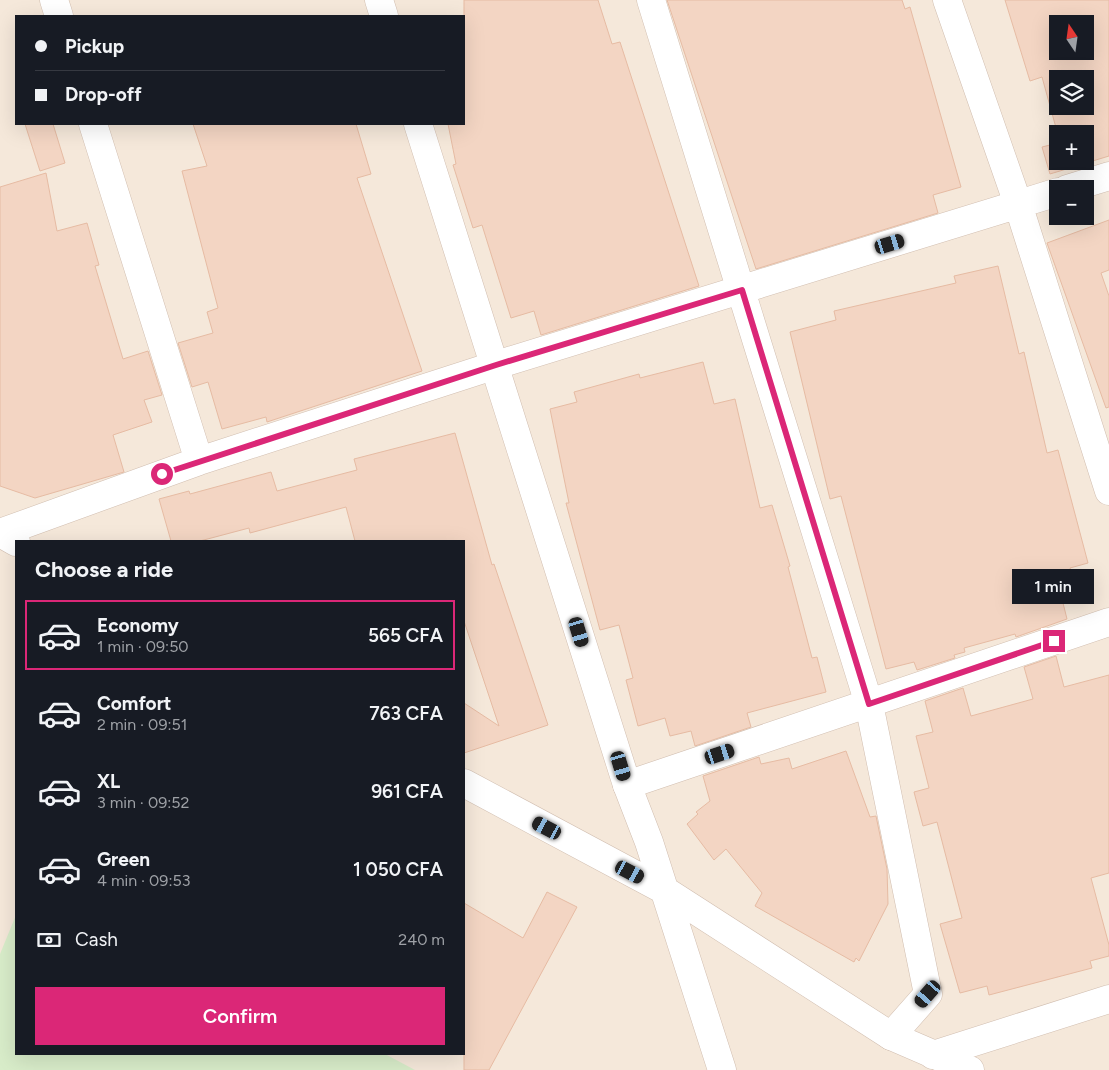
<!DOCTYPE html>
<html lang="en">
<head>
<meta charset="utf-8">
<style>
	body { margin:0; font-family:Figtree,sans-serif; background:#242831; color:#f1f3f6; height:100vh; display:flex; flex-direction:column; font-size:19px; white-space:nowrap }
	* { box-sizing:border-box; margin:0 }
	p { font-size:16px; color:#9ea1a6 }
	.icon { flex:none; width:28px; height:28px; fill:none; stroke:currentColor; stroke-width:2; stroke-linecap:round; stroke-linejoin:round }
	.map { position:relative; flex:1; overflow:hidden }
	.side { position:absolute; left:15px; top:540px; width:450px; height:515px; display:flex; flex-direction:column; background:#171b24; border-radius:0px; box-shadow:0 5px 20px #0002 }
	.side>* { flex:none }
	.top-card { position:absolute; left:15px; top:15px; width:450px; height:110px; border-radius:0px; box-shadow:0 5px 20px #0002; display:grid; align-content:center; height:110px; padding:0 20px; background:#171b24 }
	.needle { width:32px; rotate:347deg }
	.controls { position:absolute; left:1049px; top:15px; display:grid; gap:10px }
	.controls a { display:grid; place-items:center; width:45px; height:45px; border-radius:0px; background:#171b24; box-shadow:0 5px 20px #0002; font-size:25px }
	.end { position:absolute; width:22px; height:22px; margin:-11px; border:6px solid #db2777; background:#fff; box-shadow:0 0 0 2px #fff }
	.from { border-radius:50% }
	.bubble { position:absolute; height:35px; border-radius:0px; background:#171b24; box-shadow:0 5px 20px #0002; font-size:16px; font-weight:600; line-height:35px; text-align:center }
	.car { position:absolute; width:15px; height:30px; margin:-15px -8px; border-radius:6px; box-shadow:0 0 4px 1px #0007; background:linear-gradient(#222 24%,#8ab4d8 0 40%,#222 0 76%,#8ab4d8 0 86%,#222 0) }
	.top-card b { display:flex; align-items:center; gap:18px; height:48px; font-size:19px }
	.top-card b+b { border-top:1px solid #363941 }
	.top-card i { width:12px; height:12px; background:#f1f3f6 }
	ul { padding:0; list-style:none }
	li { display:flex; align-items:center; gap:15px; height:70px; margin:0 10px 8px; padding:0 10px; border:2px solid transparent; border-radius:0px }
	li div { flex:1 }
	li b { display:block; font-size:19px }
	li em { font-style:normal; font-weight:600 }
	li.current { border-color:#db2777 }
	li>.icon { width:45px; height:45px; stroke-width:1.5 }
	h2 { padding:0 20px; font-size:22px; line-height:60px }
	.pay { display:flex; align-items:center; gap:12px; height:55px; padding:0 20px; font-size:19px }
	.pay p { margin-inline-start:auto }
	.primary-button { display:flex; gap:10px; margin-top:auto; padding:10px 20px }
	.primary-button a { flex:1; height:58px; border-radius:0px; background:#db2777; color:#fff; font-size:20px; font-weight:600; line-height:58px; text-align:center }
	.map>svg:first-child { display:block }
	.residential { fill:#f5e8da; fill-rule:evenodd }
	.green { fill:#d8ecc9 }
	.building { fill:#f3d5c3; stroke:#e6bba3; fill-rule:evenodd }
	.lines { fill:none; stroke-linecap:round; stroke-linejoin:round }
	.minor-casing { stroke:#d1beb0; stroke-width:29 }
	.tertiary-casing { stroke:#d1beb0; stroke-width:29 }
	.minor { stroke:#fff; stroke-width:28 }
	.tertiary { stroke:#fff; stroke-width:28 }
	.route { stroke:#db2777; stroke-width:6 }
</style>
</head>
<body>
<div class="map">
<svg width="1109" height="1070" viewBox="0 0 1109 1070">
	<rect width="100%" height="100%" fill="#fdf6ec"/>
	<path class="residential" d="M0 0H1109V1070H0ZM16 16H464V124H16ZM1058 24H1085V51H1058ZM1058 79H1085V106H1058ZM1058 134H1085V161H1058ZM1058 189H1085V216H1058ZM16 541H464V1054H16Z"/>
	<path class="green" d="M16 915V1054H385L415 1070H0V954Z"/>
	<path class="building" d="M464 0H598L612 44 620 42 699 286 541 335 534 311 511 318 482 225 473 228 453 165 456 164 448 124H464Z
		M667 0H902L905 9 910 7 961 187 933 195 938 213 756 269Z
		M1005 0H1109V156L1050 174 1042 147 1058 143V161H1085V134L1058 135 1042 77 1030 81ZM1058 24H1085V51H1058ZM1058 79H1085V106H1058Z
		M25 124H53L65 163 40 171Z
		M193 124H356L371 174 357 178 422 371 267 422 266 417 222 429 208 382 192 387 178 343 213 333 207 312 218 308 182 171 207 166Z
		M46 173 57 231 87 223 99 265 95 266 123 359 148 351 162 395 144 400 152 422 113 435 124 472 35 498 0 486V187Z
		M1109 220V270L1101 273 1109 296V407L1106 408 1047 243Z
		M998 266 1019 354 1024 352 1047 453 1058 450 1088 563 1070 568 1077 595 1062 599 1067 619 1016 637 1015 634 964 648 965 652 954 655 955 658 917 670 914 662 886 669 841 496 830 499 790 332 836 320 834 311 956 283 954 276Z
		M703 362 714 404 735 399 760 508 772 505 790 566 788 567 812 658 817 657 826 692 747 713 751 727 695 746 691 731 670 736 665 718 638 726 626 680 633 678 619 625 600 630 566 503H569L550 409 577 402 574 392 639 374 640 378Z
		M455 433 492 565 494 564 548 725 464 753V703L499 726 464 621V541H355L346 507 250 533 249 528 200 541H171L159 499 189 491 190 494 271 472 277 491 357 470 354 459Z
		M1056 656 1064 687 1109 675V873L1091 878 1109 945V956L1090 961 1092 968 989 995 987 986 960 993 940 924 962 918 937 822 923 826 914 792 929 788 916 736 933 732 925 701 963 688 971 716 1033 699 1024 667Z
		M846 751 870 817 876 816 887 869 888 904 859 961 856 958 854 962 755 906 762 893 726 849 714 860 687 824 698 814 696 812 710 801 703 776 759 757 761 764 789 758 792 769Z
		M547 892 577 907 489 1070H464V903L523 938Z"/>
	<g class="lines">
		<defs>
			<path id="minor" d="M54 0 59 16
				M651 0 869 704 928 994 891 1036
				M947 0 1018 204 1109 491
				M93 124 199 461
				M1067 189 1109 176
				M0 533 199 461 496 365 1058 192
				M627 785 1109 622
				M933 1055 1109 999"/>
			<path id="tertiary" d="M379 0 384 16
				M418 124 627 785 649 842 722 1070
				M0 533 16 542
				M464 783 664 890 891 1036 970 1070"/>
		</defs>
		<use href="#minor" class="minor-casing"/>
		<use href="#tertiary" class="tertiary-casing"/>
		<use href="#minor" class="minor"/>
		<use href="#tertiary" class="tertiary"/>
	</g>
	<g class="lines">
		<path class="route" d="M162 474 496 365 742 290 869 704 1054 641"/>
	</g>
</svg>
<div class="controls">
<a><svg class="needle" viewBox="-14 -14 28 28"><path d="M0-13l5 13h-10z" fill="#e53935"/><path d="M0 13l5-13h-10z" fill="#9ea1a6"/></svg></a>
<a><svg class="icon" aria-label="layers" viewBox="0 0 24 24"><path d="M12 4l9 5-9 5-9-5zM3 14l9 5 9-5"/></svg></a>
<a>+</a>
<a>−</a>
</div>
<i class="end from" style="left:162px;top:474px"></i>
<i class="end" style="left:1054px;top:641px"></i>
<div class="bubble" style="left:1012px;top:569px;width:82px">1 min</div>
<i class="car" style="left:890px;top:244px;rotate:73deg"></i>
<i class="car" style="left:579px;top:632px;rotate:163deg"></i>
<i class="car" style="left:720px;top:754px;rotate:72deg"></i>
<i class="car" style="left:621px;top:766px;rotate:163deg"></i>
<i class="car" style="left:547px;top:828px;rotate:298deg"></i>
<i class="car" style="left:630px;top:872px;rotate:118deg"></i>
<i class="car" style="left:928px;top:994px;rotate:221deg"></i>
<div class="top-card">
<b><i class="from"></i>Pickup</b>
<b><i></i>Drop-off</b>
</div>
<section class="side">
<h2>Choose a ride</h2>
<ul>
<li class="current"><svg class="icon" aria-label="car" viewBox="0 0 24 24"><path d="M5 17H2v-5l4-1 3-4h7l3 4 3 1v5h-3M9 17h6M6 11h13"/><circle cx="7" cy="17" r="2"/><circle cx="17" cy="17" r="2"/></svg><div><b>Economy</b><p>1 min · 09:50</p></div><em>565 CFA</em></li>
<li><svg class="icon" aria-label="car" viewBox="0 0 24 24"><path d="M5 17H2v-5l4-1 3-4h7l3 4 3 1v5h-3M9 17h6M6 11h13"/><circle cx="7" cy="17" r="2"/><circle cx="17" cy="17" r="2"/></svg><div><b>Comfort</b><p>2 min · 09:51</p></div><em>763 CFA</em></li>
<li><svg class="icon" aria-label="car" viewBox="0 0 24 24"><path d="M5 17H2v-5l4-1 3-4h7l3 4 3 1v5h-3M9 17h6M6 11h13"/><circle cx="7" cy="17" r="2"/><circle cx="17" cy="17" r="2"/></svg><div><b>XL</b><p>3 min · 09:52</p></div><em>961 CFA</em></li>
<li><svg class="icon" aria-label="car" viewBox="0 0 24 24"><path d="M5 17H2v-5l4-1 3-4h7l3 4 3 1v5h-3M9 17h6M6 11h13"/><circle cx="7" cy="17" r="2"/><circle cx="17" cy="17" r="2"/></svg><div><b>Green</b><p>4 min · 09:53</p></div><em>1 050 CFA</em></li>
</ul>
<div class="pay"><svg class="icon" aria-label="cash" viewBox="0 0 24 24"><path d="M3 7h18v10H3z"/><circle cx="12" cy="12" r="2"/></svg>Cash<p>240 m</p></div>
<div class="primary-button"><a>Confirm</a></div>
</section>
</div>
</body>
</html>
